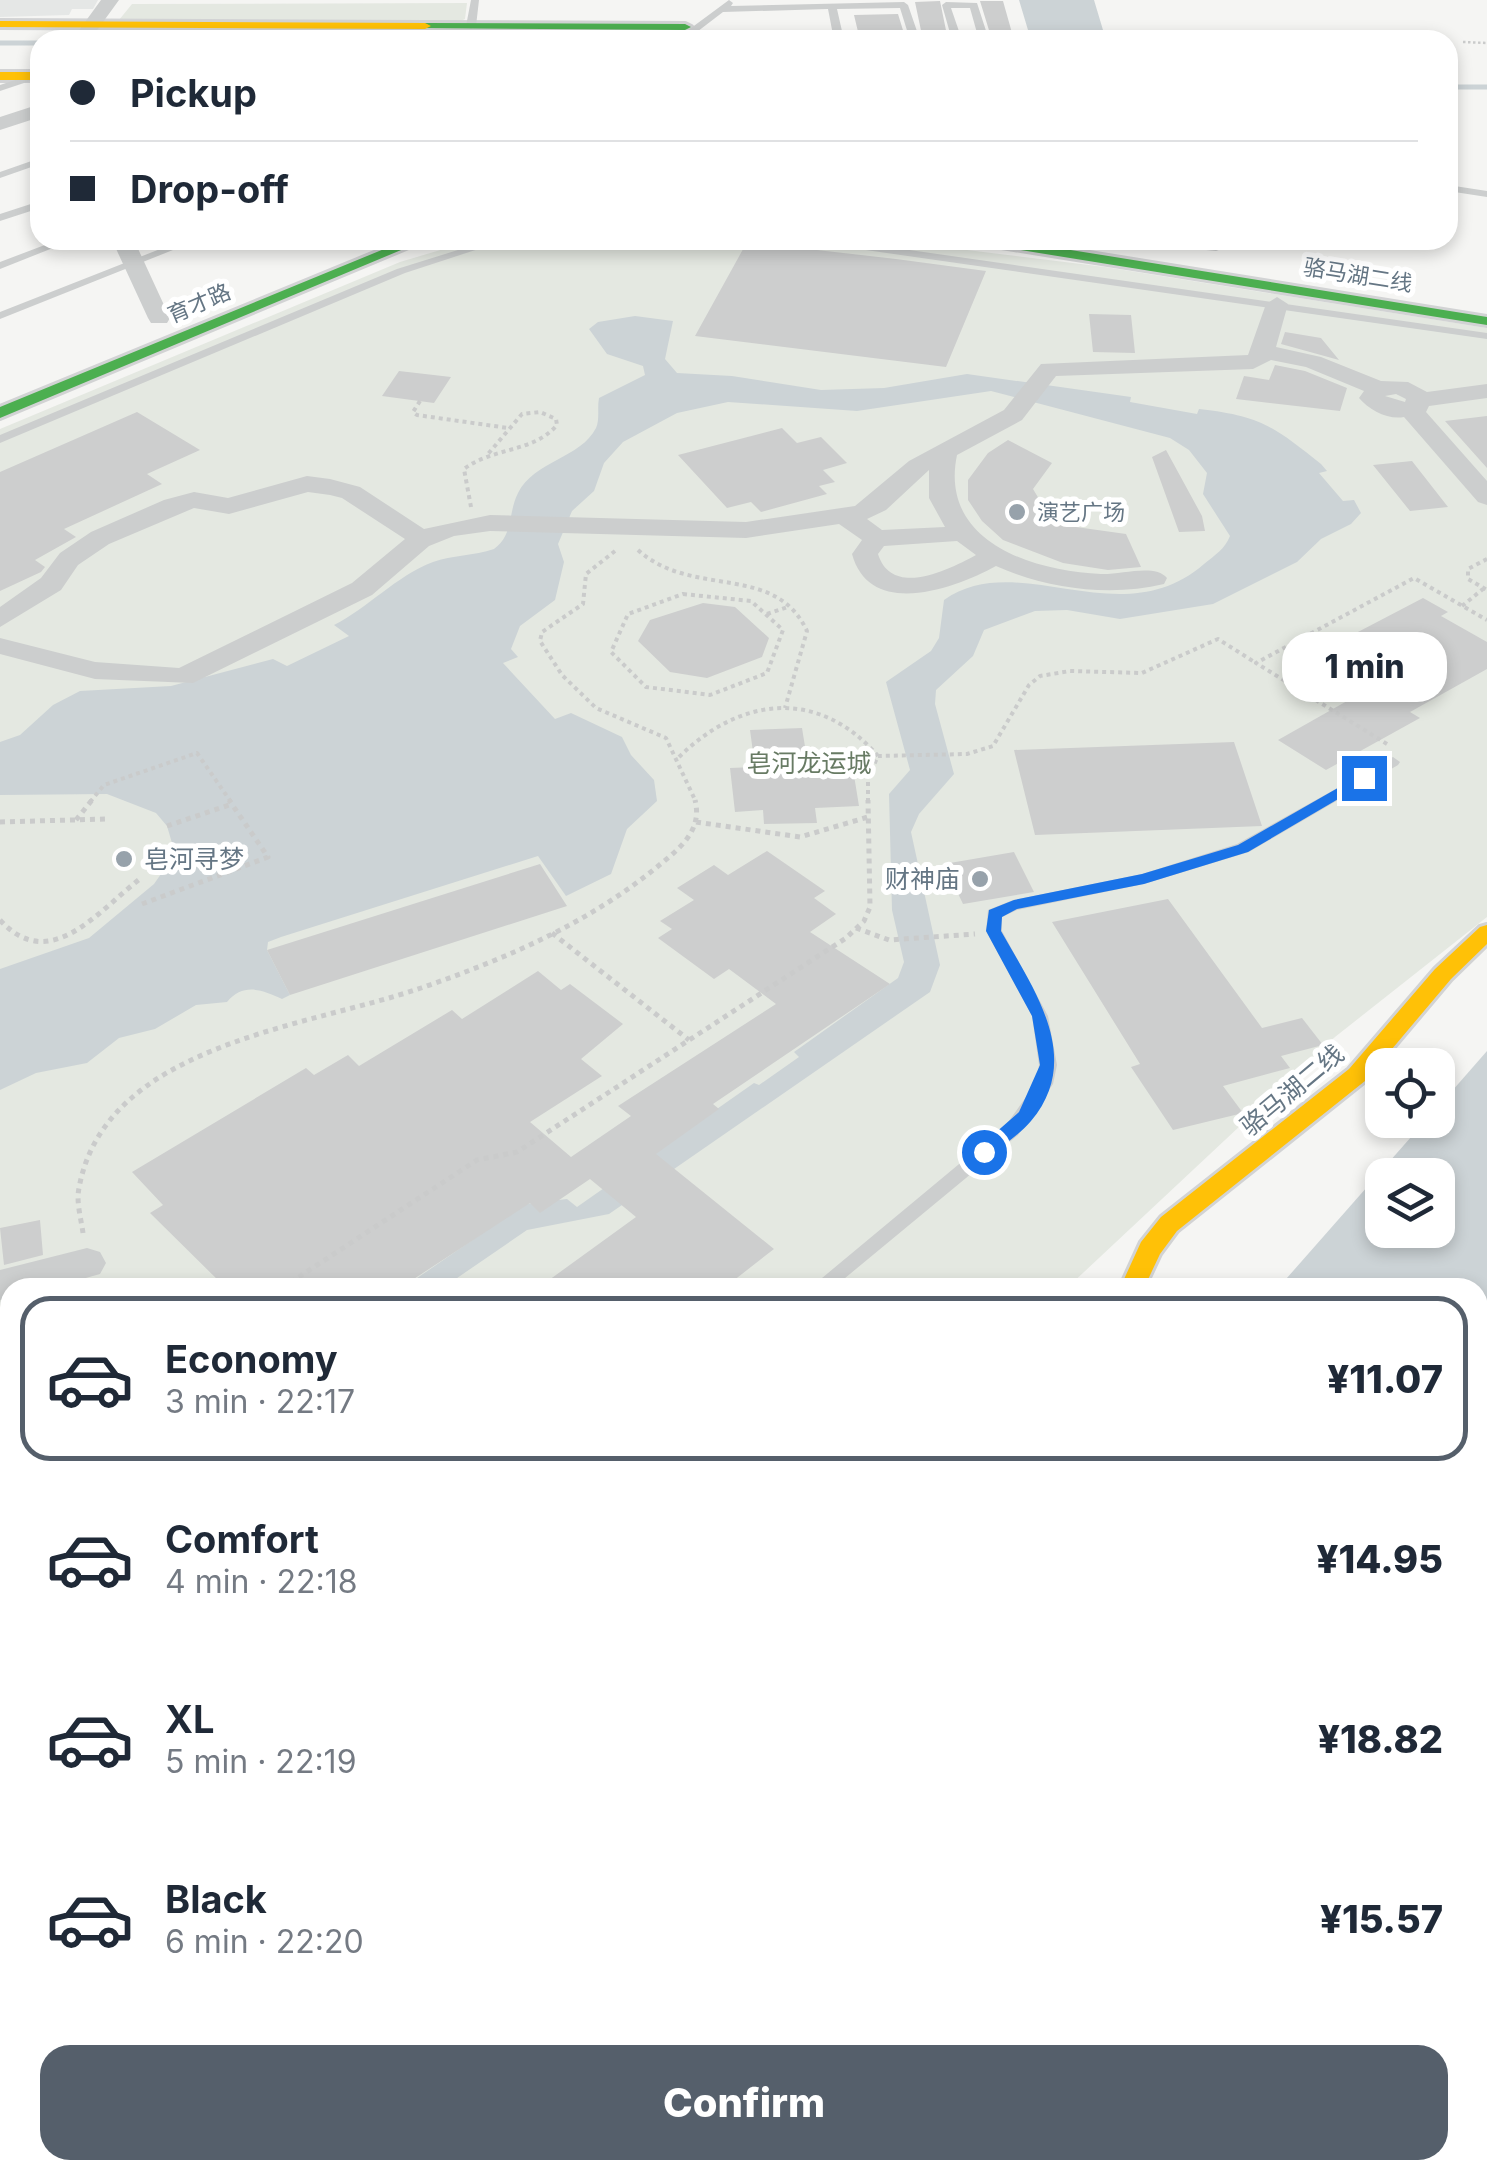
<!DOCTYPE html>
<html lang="en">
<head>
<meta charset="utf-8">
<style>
	body { margin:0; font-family:Inter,"Noto Sans SC",sans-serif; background:#f6f6f7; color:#1f2937; height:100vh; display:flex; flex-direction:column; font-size:38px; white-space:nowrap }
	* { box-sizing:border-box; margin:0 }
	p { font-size:32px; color:#747a83 }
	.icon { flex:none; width:55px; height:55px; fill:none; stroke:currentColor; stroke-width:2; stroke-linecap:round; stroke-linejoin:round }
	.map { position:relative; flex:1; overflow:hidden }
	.panel { position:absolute; left:0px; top:1278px; width:1488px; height:902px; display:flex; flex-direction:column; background:#fff; border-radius:30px 30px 0 0; box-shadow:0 5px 15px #0003 }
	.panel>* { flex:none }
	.banner { position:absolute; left:30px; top:30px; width:1428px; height:220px; border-radius:30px; box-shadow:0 5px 15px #0003; display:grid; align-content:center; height:220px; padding:0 40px; background:#fff }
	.buttons { position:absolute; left:1365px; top:1048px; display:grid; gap:20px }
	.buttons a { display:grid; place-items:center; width:90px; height:90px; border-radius:20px; background:#fff; box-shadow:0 5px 15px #0003; font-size:50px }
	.end { position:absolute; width:45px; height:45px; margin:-22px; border:12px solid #1a73e8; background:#fff; box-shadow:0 0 0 5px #fff }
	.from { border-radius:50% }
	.bubble { position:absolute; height:70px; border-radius:30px; background:#fff; box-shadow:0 5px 15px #0003; font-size:32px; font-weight:800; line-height:70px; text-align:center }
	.banner b { display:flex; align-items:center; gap:35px; height:95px; font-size:38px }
	.banner b+b { border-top:2px solid #e0e1e3 }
	.banner i { width:25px; height:25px; background:#1f2937 }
	ul { padding:18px 0 0; list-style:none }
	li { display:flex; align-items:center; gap:30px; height:165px; margin:0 20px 15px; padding:0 20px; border:5px solid transparent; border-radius:30px }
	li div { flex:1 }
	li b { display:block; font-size:38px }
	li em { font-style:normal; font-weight:800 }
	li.selected { border-color:#555f6b }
	li>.icon { width:90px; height:90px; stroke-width:1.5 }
	.action { display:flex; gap:20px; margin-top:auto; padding:20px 40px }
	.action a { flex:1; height:115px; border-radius:30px; background:#555f6b; color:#fff; font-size:40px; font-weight:800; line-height:115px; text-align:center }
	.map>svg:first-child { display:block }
	.built { fill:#e5e7e6 }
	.green { fill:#e4e8e1 }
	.water { fill:#ccd3d6; fill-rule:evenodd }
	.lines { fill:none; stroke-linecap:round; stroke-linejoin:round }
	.stream { stroke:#ccd3d6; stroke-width:5 }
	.building { fill:#cdcece }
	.fast-casing { stroke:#d2d3d4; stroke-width:6 }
	.slow-casing { stroke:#d2d3d4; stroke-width:6 }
	.path-far3 { stroke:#cacbcb; stroke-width:2.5; stroke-dasharray:2.5 2.5; stroke-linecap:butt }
	.path-far2 { stroke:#cacbcb; stroke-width:4; stroke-dasharray:4 4; stroke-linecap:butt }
	.path-far1 { stroke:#cacbcb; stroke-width:5; stroke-dasharray:5 5; stroke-linecap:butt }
	.path { stroke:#cacbcb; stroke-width:6; stroke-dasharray:6 6; stroke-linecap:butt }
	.lane { fill:#cccece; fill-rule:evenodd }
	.street { fill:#cccece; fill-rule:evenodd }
	.fast { fill:#4caf50; fill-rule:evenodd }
	.slow { fill:#ffc107; fill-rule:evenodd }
	.route { fill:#1a73e8 }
	.poi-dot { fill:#97a2ab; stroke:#fff; stroke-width:4 }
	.labels { text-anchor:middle; stroke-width:10; stroke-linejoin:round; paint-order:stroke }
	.far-street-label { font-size:22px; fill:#657684; stroke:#fff }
	.far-poi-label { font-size:22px; fill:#657684; stroke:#fff; text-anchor:start }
	.park-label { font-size:25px; fill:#687b64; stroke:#fff }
	.poi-label { font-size:25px; fill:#657684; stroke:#fff; text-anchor:start }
	.street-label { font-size:25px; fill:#657684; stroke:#fff }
</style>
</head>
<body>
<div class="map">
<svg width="1487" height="2178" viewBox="0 0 1487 2178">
	<rect width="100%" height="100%" fill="#f5f5f3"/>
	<path class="built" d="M0 0H98L93 9H72L69 15 0 17Z"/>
	<path class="green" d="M467 3 465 19 461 21 119 20 132 4Z
		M114 30 665 33 674 37 111 35Z
		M474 240H886L1105 267 1487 328V917L1335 1037 1068 1287 10 1288V2170H243L237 2178H0V429L400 262Z"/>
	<path class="water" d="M1019 0H1094L1106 40H1031Z
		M635 316 673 321 665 359 677 373 732 376 821 390 884 388 967 374 1131 397 1130 402 1197 414 1199 409C1261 416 1273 426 1321 464L1327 471 1319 473 1343 501 1354 500 1361 513 1351 524 1321 539 1297 562 1213 604 1120 619 1067 610 1035 611 984 630 973 656 936 690 935 704 954 774 919 814 911 832 940 965 930 992 609 1214 527 1230 444 1287H404L525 1204 567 1199 577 1207 754 1083 759 1085 799 1057 794 1052 898 978 904 962 892 910 889 794 910 770 886 682 931 651 939 638 944 600C1019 547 1120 637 1204 564 1215 555 1225 549 1230 536L1203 494 1207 473 1189 450 1170 438 991 391 857 411 728 402 677 413 623 442 604 463 594 491 572 511 558 544 564 562 555 600 520 626 511 649 518 657 503 663 555 719 571 713 622 737 631 755 654 780 657 801 627 829 611 874 566 896 538 856 281 937 268 942 267 950 290 995 282 999C261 989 243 983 227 1002L196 1005 155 1029 119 1038 87 1063 36 1073 0 1090V969L89 938 154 884 168 864 172 843 167 826 156 813 107 794 0 795V742L20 735 53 705 80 691 171 686 273 659 287 666 349 636 334 625C368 608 396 576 433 562 452 555 474 556 494 549 514 534 508 512 518 493 534 461 581 458 596 428 600 419 597 408 599 398L645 375 643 366 607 354 589 329 598 322Z
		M1487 1051V2178H573L577 2170H1478V1288L1279 1287 1426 1120H1438V1107ZM1438 1175V1230H1382V1175Z"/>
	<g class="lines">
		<path class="stream" d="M0 43H40
			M1448 87H1487"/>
	</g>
	<path class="building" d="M940 1 948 40H923L915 2Z
		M980 1H1003L1014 40H992Z
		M898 14 906 40H860L854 15Z
		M747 242 896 259 986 271 946 367 695 336Z
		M1089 314 1131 315 1135 353 1093 352Z
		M1285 332 1321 338 1339 360 1281 344Z
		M1275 365 1305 371 1347 388 1340 411 1236 399 1244 376 1269 380Z
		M399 371 451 377 434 403 382 396Z
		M137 412 200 450 147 474 162 484 64 529 76 537 35 560 45 567 41 572 0 591V472Z
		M1487 416V468L1445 421Z
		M782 428 797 443 821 437 847 463 823 470 835 482 819 486 827 494 761 512 751 502 727 508 678 455Z
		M1008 440 1052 463 1033 489 1045 509 1076 527 1126 534 1141 567 1108 570 1063 563 1003 540 982 521 968 500V480L988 453Z
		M1166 450 1202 516 1205 531 1179 532 1152 457Z
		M1412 461 1448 507 1410 511 1373 465Z
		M1423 598 1448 612 1441 616 1487 642V669L1410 712 1420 718 1326 770 1278 740 1347 701 1291 667Z
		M703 603 735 607 769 638 762 657 707 678 670 672 638 641 650 620Z
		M802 728 808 765 852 763 859 806 815 808 817 823 764 824 763 810 735 812 730 768 755 767 750 730Z
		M1234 742 1262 826 1035 835 1014 750Z
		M767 851 825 891 814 898 836 914 810 932 890 984 713 1104 719 1109 656 1154 774 1249 724 1288H538L636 1217 590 1179 540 1213 530 1203 400 1288H226L150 1213 163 1205 132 1172 306 1068 314 1075 348 1055 359 1066 452 1010 462 1019 538 971 561 990 570 984 623 1024 581 1059 602 1076 530 1122 571 1157 631 1116 618 1106 776 1004 729 969 714 979 658 938 672 929 660 921 694 900 677 888 714 865 728 875Z
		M1014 852 1034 892 963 904 944 864Z
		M540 864 567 906 290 995 267 950Z
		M1168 899 1262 1028 1302 1018 1323 1045 1281 1056 1290 1068 1223 1086 1243 1113 1173 1130 1131 1067 1140 1064 1052 922Z
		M40 1220 43 1255 4 1265 0 1228Z"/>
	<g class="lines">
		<defs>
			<path id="fast" d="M425 23 685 24 691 27 685 30 421 28Z
				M406 240H425L0 418V407Z
				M976 240H1009L1487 317V325L983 244Z
				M281 2170H317L313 2178H278Z"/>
			<path id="slow" d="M0 21 425 23 431 26 425 29 0 27Z
				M0 72H40V80H0Z
				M1487 925V944L1451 979 1365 1081 1177 1231 1160 1254 1144 1288H1120L1141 1242 1161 1217 1349 1069 1435 969 1480 927Z"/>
		</defs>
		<use href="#fast" class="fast-casing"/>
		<use href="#slow" class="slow-casing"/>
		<path class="path-far3" d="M1463 42 1487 43"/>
		<path class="path-far2" d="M420 401 413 412 417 415 508 428
			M471 507 464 469C493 447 533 453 557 425L556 419 540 412 522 414 488 454
			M638 550C692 599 775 562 807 631L785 708
			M615 551 586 574 583 604 542 632 540 641 562 675 596 708 666 738 696 802
			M1487 559 1468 569V579L1487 590
			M683 594 751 601 783 630 767 673 710 695 646 687 611 652 628 614Z
			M1462 606 1483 589
			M767 614 788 607
			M1387 744 1256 663 1414 578 1487 620
			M679 757C741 696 819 688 878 756
			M90 802 104 785 197 753 231 802
			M868 802V778L878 756 967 754 993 746 1029 685 1040 676 1070 671 1142 673 1218 639 1256 663"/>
		<path class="path-far1" d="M76 820 92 800
			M0 822 106 819
			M696 822 800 837 868 817
			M167 826 232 804
			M142 904 268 857 229 800
			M0 920C50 975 98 911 141 878
			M856 928 889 940 975 934
			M552 933 689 1040
			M83 1233C81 1218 76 1202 79 1188 105 1044 308 1027 421 988 505 959 587 924 657 867 679 849 703 831 695 800
			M282 1288 477 1160 517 1152 846 938 864 921 870 907 868 800"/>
		<path class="path" d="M0 1998 10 2006"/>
		<path class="lane" d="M471 0H479L476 26 471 29 466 26Z
			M729 0 733 3 731 6 904 2 908 5 920 40H910L900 8 837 9 844 40H834L828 9 723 12 689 38H683V34Z
			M946 2 977 3 989 40H979L970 8H951L962 40H952L942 5Z
			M33 74 36 75V79L0 91V85Z
			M40 158V164L0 178V172Z
			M1448 185 1487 191V197L1448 191Z
			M40 201V208L0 221V214Z
			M58 240H73L0 269V262Z
			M183 240H198L0 319V312Z
			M490 240H506L405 273 0 443V435L397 269Z
			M812 240H840L1487 333V339L817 243Z
			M1132 240 1215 245 1230 240H1246L1216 251 1137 243Z
			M1393 757 1400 762 1398 765 1249 852 1144 884 1017 910 1002 917V931L1048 1016 1057 1065 1053 1084 1018 1135 833 1288H810L1006 1125 1036 1083 1039 1065 1032 1016 986 931 988 910 1013 900 1142 874 1237 844Z
			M10 1785V1810L0 1814V1789Z
			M0 2111 10 2116V2144L0 2139Z
			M215 2170H251L254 2178H218Z"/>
		<path class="street" d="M101 0H119L90 40H72Z
			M40 104V117L0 130V117Z
			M112 240H134L170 318 167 323H151L148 318Z
			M1277 297 1288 304 1276 347 1321 357 1381 381 1408 382 1427 392 1487 384V398L1429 406 1426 412 1487 481V505L1478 502 1404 417C1388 420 1369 410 1359 398L1364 391 1306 367 1271 360 1253 369 1056 376 1022 420 957 455C939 541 1031 571 1101 574 1120 575 1155 563 1167 578L1164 584C1110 597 1047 589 996 566 956 588 870 620 852 554L862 540 839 524 746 538 490 531 454 536 429 546 372 595 193 683 95 679 0 654V638L95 662 179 668 352 583 405 539 342 498 330 495 308 492 229 514 194 508 109 544 78 565 61 590 0 627V607L41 578 60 553 91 532 164 500 194 492 228 498 307 476 330 479 360 487 424 529 490 515 746 522 855 506 909 461 1004 410 1041 364 1248 355 1266 304ZM1396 394 1406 399 1405 402 1385 396ZM929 470V498L945 527 882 530 867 519 886 510ZM957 541 976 555C950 569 892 599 878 554L884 546Z
			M87 1248 100 1252 106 1263 100 1274 50 1288H10V1298L0 1300V1270Z
			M10 1492V1528L0 1530V1494Z"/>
		<use href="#fast" class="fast"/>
		<use href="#slow" class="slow"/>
	</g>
	<path class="route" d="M1364 773 1369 781 1248 852 1144 884 1017 909 1002 917 1001 931C1034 990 1084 1058 1031 1121 1020 1134 1003 1145 990 1157H978V1148L1019 1112 1040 1065 1032 1016 986 931 989 910 1014 900 1142 874 1238 845Z"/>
	<g class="poi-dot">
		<circle cx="1017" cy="512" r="10"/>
		<circle cx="124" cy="859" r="10"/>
		<circle cx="980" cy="879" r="10"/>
	</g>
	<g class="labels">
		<g class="far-street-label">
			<text transform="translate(1358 275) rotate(9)" y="8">骆马湖二线</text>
			<text transform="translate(199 303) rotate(-23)" y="8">育才路</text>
		</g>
		<g class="far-poi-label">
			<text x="1037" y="520">演艺广场</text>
		</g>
		<g class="park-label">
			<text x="809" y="772">皂河龙运城</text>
		</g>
		<g class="poi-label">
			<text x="144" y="868">皂河寻梦</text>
			<text x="960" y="888" text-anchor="end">财神庙</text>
		</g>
		<g class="street-label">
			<text transform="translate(1292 1090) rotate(-40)" y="9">骆马湖二线</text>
		</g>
	</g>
</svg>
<div class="buttons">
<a><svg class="icon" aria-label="locate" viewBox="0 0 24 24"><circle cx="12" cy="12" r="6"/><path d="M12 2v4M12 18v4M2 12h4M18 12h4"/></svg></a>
<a><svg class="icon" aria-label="layers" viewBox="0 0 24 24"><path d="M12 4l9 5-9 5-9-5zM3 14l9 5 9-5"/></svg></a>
</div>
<i class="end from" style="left:984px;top:1152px"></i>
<i class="end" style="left:1364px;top:778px"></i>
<div class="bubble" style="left:1282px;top:632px;width:165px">1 min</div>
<div class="banner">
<b><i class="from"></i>Pickup</b>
<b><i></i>Drop-off</b>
</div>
<section class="panel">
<ul>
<li class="selected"><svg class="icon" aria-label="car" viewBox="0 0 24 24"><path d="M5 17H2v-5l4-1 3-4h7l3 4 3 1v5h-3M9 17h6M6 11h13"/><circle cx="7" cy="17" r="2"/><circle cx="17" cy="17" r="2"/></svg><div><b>Economy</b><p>3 min · 22:17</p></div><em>¥11.07</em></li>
<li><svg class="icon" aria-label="car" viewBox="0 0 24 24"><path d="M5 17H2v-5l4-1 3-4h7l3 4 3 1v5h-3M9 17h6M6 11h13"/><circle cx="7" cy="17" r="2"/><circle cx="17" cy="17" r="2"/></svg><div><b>Comfort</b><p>4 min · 22:18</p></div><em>¥14.95</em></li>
<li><svg class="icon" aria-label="car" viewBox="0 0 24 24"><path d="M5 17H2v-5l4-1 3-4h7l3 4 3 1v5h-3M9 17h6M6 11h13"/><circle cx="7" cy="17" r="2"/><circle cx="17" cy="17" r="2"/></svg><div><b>XL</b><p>5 min · 22:19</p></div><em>¥18.82</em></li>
<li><svg class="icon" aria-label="car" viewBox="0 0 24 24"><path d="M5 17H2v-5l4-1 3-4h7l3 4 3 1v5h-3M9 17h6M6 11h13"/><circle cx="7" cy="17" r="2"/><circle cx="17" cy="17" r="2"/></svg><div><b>Black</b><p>6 min · 22:20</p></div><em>¥15.57</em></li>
</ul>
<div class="action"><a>Confirm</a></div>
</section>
</div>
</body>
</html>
